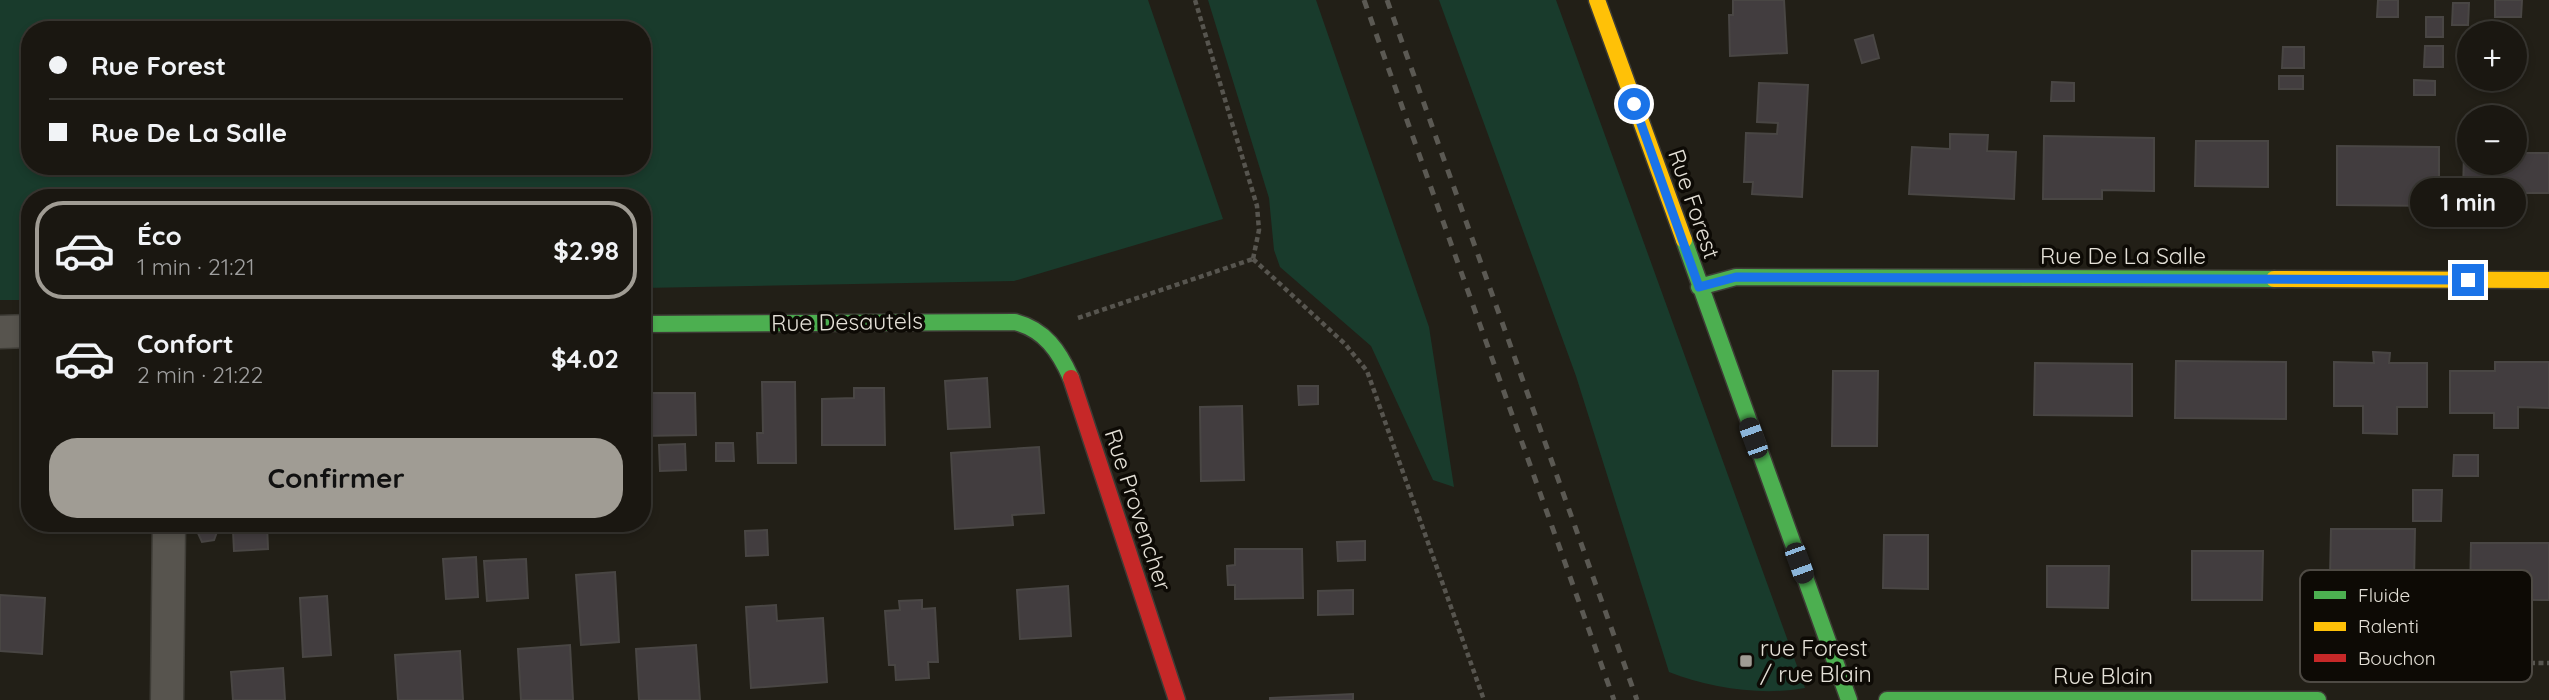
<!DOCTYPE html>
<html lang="fr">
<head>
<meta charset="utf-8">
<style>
	body { margin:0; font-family:Quicksand,sans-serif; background:#23201a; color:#f1f3f6; height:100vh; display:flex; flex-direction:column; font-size:26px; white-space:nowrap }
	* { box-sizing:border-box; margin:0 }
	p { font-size:23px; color:#9f9f9f }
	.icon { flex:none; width:38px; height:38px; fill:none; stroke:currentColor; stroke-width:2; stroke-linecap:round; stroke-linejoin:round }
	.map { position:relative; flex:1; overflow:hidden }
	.panel { position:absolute; left:21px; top:189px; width:630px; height:343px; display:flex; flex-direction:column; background:#1a1711; border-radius:28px; box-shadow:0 4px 10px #0003,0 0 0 2px #383631 }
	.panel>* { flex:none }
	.guide { position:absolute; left:21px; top:21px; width:630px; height:154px; border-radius:28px; box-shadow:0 4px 10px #0003,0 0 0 2px #383631; display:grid; align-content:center; height:154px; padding:0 28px; background:#1a1711 }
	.fabs { position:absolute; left:2457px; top:21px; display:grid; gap:14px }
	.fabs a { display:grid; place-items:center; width:70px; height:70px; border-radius:50%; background:#1a1711; box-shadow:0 4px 10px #0003,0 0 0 2px #383631; font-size:35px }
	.end { position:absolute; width:32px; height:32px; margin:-16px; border:9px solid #1a73e8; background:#fff; box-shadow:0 0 0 4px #fff }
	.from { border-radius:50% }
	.bubble { position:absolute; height:49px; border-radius:24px; background:#1a1711; box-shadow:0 4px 10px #0003,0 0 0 2px #383631; font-size:23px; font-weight:700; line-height:49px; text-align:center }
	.car { position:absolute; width:21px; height:42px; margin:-21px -10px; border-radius:9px; box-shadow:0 0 5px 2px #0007; background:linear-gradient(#222 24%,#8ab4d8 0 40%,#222 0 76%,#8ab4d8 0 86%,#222 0) }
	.guide b { display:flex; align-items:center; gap:24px; height:66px; font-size:26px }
	.guide b+b { border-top:2px solid #383631 }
	.guide i { width:18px; height:18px; background:#f1f3f6 }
	ul { padding:12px 0 0; list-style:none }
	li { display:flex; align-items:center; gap:21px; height:98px; margin:0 14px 10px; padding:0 14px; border:4px solid transparent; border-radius:28px }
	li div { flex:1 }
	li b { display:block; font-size:26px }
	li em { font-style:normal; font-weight:700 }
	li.current { border-color:#a09c94 }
	li>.icon { width:63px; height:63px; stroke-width:1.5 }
	.action { display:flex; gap:14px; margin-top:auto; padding:14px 28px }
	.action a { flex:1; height:80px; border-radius:28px; background:#a09c94; color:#111; font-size:28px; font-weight:700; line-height:80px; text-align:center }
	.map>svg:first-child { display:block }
	.green { fill:#193b2c; fill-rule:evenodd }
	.building { fill:#423d3f; stroke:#494644; stroke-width:2 }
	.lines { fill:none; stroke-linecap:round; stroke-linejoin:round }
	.street-casing { stroke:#3e3c36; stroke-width:35 }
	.fast-casing { stroke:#3e3c36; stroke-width:19 }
	.slow-casing { stroke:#3e3c36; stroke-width:19 }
	.jam-casing { stroke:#3e3c36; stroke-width:19 }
	.path { stroke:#57554f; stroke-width:4.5; stroke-dasharray:5 3.5; stroke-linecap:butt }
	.street { stroke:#57544e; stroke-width:32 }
	.fast { stroke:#4caf50; stroke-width:16 }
	.slow { stroke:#ffc107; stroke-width:16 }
	.jam { stroke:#c62828; stroke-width:16 }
	.rail { stroke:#5b5953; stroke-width:5; stroke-dasharray:9 9; stroke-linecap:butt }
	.route { stroke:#1a73e8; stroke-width:9 }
	.poi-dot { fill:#a09c94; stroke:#0d0a05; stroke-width:2.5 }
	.labels { text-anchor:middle; stroke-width:7; stroke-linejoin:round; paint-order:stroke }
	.street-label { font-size:23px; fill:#e4e0d7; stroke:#0d0a05 }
	.poi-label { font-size:23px; fill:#e4e0d7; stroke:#0d0a05; text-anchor:start }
	.key { fill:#0d0a05; stroke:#4e4a44; stroke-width:2 }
	.key-label { font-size:19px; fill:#e4e0d7 }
</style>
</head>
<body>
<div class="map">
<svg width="2549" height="700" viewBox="0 0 2549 700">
	<rect width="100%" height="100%" fill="#221f17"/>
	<path class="green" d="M0 0H1148L1223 219 1014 281 642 288V198H30V300H0ZM30 30H642V166H30Z
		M1208 0H1316L1429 327 1454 487 1433 480 1371 346 1280 267 1274 250 1269 198Z
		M1439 0H1556L1805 688C1762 696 1710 688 1669 672L1576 376Z"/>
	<path class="building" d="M1733 0H1784L1787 53 1730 56 1729 15H1733Z
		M2378 0H2398V17H2377Z
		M2495 0H2522L2521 17H2495Z
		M2453 3H2469L2468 25H2452Z
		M2426 17H2443V37H2426Z
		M1873 35 1879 58 1862 63 1855 40Z
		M2425 46H2443V67H2424Z
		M2283 47H2304V68H2282Z
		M2279 76H2303V89H2279Z
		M2414 80 2435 81V95H2414Z
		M2052 82 2074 83V101H2051Z
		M1759 83 1808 85 1802 197 1752 194 1753 182H1744L1746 133 1777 134 1778 123 1757 122Z
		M1950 134 1988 135 1987 151 2016 152 2014 199 1909 194 1912 147 1950 149Z
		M2044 136 2154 138V191L2102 190V199H2043Z
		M2196 141H2268V187L2195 186Z
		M2337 146 2439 147V206L2337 205Z
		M2464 153H2469V163H2515V153H2549V193H2520V204L2484 203V192H2463Z
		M2373 352 2390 353 2389 363H2427V407H2397V434L2363 433V406H2334V362L2374 363Z
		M2176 361 2286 362V419L2175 418Z
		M2495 362H2549V408L2518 407V428H2494V413H2450V371H2495Z
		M2035 363 2132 364V416L2034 415Z
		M1833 371H1878L1877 446H1832Z
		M987 378 990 427 948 429 945 381Z
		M762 382H795L796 463H758L757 433H763Z
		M1298 386H1318V404L1299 405Z
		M854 388H884L885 445H822V399L854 398Z
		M642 393H695L696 435 642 436Z
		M1242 406 1244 480 1201 481 1200 407Z
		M716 443H733L734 461H716Z
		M685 444 686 470 660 471 659 445Z
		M1039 447 1044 513 1012 515 1013 525 955 529 951 453Z
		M2454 455H2478V476H2453Z
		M2413 490H2442L2441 521H2413Z
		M205 523H267L268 549 234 551 233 531 217 532 214 540 202 542 197 531Z
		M2331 529H2415L2414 580 2330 579Z
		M767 530 768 555 746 556 745 531Z
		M1884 535H1928V589L1883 588Z
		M1365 541V560L1338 561 1337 542Z
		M2471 543H2549V600L2470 599Z
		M1235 549H1302L1303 598 1235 599V585H1228L1227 566 1235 565Z
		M2192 551H2263L2262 600H2192Z
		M476 557 478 597 446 599 443 559Z
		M526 559 528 598 487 601 484 561Z
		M2047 566H2109L2108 608 2047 607Z
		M615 572 619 642 581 645 576 575Z
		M1068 586 1071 636 1020 639 1017 590Z
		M1353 590V614L1318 615V591Z
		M0 595 45 598 42 654 0 651Z
		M327 596 331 655 303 657 300 598Z
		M922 600V609L935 608 938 662H928L929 678 896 680 895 665H889L885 611 900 610 899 601Z
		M776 605 777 621 823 618 827 682 751 688 746 607Z
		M570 645 573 700H521L518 649Z
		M696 645 700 700H639L636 649Z
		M460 651 463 700H398L395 655Z
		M283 668 285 700H233L231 672Z
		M1353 694V700H1270V698Z"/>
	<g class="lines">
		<defs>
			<path id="street" d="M0 332 30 331
				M167 700 169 523"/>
			<path id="fast" d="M1684 240 1849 700
				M1699 287 1736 277 2274 279
				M642 324 1015 322C1045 330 1059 351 1071 378
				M1887 700H2318"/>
			<path id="slow" d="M1597 0 1684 240
				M2274 279 2549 280"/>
			<path id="jam" d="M1071 378 1177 700"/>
		</defs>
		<use href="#street" class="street-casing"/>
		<use href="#fast" class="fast-casing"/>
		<use href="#slow" class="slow-casing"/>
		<use href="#jam" class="jam-casing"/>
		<path class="path" d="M1195 0 1257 206 1259 230 1253 259
			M1253 259 1345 344 1367 371 1484 700
			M1078 318 1253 259
			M2326 662 2549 663"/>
		<use href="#street" class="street"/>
		<use href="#fast" class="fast"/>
		<use href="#slow" class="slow"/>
		<use href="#jam" class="jam"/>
		<path class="rail" d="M1364 0 1614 700
			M1387 0 1637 700"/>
	</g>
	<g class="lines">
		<path class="route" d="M1634 104 1699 287 1736 277 2468 280"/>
	</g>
	<rect class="poi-dot" x="1739" y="654" width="14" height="14" rx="3.5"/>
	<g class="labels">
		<g class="street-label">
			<text transform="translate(1694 204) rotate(71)" y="8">Rue Forest</text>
			<text x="2123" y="264">Rue De La Salle</text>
			<text transform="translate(847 322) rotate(-1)" y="8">Rue Desautels</text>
			<text transform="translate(1138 510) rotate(72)" y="8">Rue Provencher</text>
			<text x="2103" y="684">Rue Blain</text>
		</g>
		<g class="poi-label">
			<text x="1760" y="656">rue Forest<tspan x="1760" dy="26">/ rue Blain</tspan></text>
		</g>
	</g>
	<rect x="2300" y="570" width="232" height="112" rx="10" class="key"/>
	<rect x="2314" y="591" width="32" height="8" fill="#4caf50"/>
	<rect x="2314" y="622" width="32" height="9" fill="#ffc107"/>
	<rect x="2314" y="654" width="32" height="8" fill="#c62828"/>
	<g class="key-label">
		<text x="2358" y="602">Fluide</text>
		<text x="2358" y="633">Ralenti</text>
		<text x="2358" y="665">Bouchon</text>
	</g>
</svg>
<div class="fabs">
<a>+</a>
<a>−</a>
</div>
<i class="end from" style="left:1634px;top:104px"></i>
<i class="end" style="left:2468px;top:280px"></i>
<div class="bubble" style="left:2410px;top:178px;width:116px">1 min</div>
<i class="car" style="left:1753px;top:438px;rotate:340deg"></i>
<i class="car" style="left:1799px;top:563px;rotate:160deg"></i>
<div class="guide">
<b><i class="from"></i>Rue Forest</b>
<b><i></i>Rue De La Salle</b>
</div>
<section class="panel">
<ul>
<li class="current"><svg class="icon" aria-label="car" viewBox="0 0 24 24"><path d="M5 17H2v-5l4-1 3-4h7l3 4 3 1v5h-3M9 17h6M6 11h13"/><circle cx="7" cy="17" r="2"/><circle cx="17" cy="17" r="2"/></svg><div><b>Éco</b><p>1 min · 21:21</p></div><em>$2.98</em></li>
<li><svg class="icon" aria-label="car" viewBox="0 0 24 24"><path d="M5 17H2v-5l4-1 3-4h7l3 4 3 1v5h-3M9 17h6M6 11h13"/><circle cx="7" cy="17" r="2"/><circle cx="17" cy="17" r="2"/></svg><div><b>Confort</b><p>2 min · 21:22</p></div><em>$4.02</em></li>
</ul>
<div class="action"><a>Confirmer</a></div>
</section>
</div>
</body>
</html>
